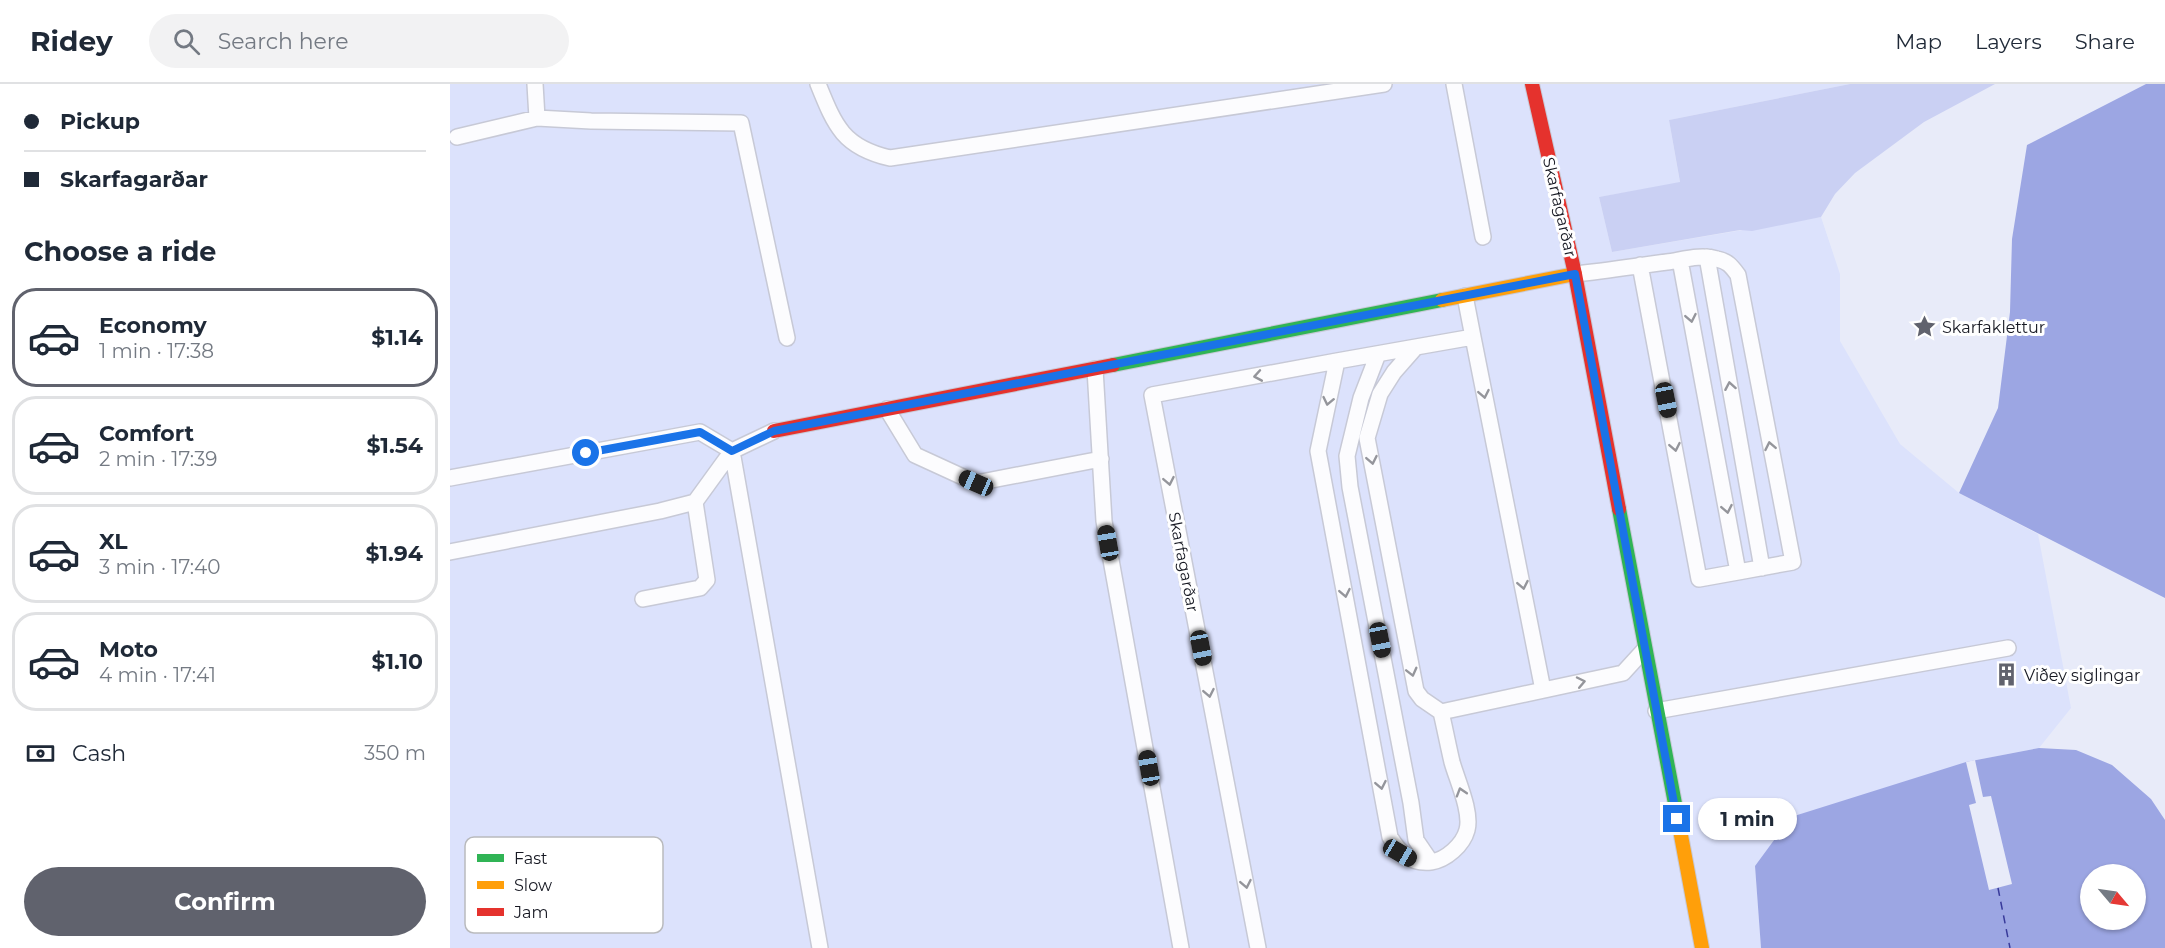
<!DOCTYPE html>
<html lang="en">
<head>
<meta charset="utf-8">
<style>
	body { margin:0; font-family:Montserrat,sans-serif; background:#f2f2f3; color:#1f2937; height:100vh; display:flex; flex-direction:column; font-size:22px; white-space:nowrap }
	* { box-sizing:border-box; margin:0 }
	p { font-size:20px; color:#747a83 }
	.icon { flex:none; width:33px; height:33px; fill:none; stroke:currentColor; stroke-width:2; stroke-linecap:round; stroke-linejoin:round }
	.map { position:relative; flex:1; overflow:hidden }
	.drawer { display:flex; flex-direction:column; background:#fff; width:450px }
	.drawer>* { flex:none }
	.guide { display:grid; align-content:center; height:132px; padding:0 24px; background:#fff }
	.needle { width:39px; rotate:119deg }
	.fabs { position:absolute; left:1630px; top:780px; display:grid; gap:12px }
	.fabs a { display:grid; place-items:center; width:66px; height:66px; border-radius:50%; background:#fff; box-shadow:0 2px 4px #0004; font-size:30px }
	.end { position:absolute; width:27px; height:27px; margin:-14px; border:8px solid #1a73e8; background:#fff; box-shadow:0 0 0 3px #fff }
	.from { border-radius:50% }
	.bubble { position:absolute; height:42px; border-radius:21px; background:#fff; box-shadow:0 2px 4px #0004; font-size:20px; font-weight:700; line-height:42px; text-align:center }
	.car { position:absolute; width:18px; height:36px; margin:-18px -9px; border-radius:8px; box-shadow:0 0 4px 2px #0007; background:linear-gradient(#222 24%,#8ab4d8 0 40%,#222 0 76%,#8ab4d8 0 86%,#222 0) }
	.guide b { display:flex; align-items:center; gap:21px; height:57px; font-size:22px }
	.guide b+b { border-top:2px solid #e0e1e3 }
	.guide i { width:15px; height:15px; background:#1f2937 }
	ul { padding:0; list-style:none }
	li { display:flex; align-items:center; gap:18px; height:99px; margin:0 12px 9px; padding:0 12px; border:3px solid #e0e1e3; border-radius:24px }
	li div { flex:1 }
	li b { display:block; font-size:22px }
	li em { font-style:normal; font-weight:700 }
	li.on { border-color:#60626d }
	li>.icon { width:54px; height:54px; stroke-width:1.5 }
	h2 { padding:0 24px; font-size:27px; line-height:72px }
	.pay { display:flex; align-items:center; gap:15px; height:66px; padding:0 24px; font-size:22px }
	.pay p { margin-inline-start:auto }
	.button { display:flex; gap:12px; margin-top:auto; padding:12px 24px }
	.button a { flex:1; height:69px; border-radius:36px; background:#60626d; color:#fff; font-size:24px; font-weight:700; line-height:69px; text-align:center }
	header { display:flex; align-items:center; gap:36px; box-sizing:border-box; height:84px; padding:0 30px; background:#fff; border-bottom:2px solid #e0e1e3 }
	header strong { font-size:28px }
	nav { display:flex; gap:33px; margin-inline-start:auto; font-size:21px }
	.search { width:420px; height:54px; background:#f2f2f3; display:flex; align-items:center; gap:15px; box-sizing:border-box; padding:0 21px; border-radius:33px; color:#747a83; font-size:22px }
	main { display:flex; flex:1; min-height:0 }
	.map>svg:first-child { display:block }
	.built { fill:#dce2fc }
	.green { fill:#cad0f3 }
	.water { fill:#9ca6e3; fill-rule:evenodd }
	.pier { fill:#e8ebf9 }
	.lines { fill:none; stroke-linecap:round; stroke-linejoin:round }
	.ferry { stroke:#383a9a; stroke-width:1.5; stroke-dasharray:8 6; stroke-linecap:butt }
	.lane-casing { stroke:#c7c9d6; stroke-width:18 }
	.fast-casing { stroke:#c7c9d6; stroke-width:16 }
	.slow-casing { stroke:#c7c9d6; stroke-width:16 }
	.jam-casing { stroke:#c7c9d6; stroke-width:16 }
	.lane { stroke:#fcfcfe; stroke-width:15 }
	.fast { stroke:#30b455; stroke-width:14 }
	.slow { stroke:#ff9f0a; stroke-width:14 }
	.jam { stroke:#e5322d; stroke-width:14 }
	.oneway { stroke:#94959b }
	.route { stroke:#1a73e8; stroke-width:8 }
	.labels { text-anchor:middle; stroke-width:6; stroke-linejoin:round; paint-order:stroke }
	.street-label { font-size:16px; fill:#161822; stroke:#fff }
	.poi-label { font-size:16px; fill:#161822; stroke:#fff; text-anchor:start }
	.key { fill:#fff; stroke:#b9babd; stroke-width:1.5 }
	.key-label { font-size:16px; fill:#161822 }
</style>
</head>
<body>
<header>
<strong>Ridey</strong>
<div class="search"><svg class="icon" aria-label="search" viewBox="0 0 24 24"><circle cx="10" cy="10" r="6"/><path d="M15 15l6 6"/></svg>Search here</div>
<nav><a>Map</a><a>Layers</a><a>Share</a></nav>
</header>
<main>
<section class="drawer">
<div class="guide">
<b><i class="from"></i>Pickup</b>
<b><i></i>Skarfagarðar</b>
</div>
<h2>Choose a ride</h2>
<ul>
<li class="on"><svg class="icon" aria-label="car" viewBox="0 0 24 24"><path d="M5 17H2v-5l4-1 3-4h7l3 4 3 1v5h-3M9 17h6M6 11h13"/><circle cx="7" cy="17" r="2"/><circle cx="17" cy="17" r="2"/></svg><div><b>Economy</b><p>1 min · 17:38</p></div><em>$1.14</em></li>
<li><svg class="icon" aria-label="car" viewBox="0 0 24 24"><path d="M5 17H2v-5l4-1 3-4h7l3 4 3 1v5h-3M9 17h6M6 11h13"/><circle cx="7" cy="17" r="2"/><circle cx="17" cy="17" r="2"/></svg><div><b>Comfort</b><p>2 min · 17:39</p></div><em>$1.54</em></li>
<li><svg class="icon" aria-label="car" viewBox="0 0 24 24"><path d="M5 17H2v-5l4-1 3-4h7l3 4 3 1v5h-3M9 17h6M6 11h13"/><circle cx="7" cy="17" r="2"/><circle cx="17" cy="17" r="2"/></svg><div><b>XL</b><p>3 min · 17:40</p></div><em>$1.94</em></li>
<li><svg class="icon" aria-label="car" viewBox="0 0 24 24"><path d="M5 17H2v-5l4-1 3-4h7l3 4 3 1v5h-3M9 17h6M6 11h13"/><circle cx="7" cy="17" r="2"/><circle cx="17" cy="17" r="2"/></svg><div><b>Moto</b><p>4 min · 17:41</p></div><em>$1.10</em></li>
</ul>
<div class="pay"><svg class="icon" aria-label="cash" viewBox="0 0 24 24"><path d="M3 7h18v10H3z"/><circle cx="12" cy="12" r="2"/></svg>Cash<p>350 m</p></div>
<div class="button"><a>Confirm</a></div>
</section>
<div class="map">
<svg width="1715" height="864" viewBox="0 0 1715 864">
	<rect width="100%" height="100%" fill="#e8ebf9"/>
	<path class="built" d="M0 0H1400L1219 36 1230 99 1149 113 1162 168 1371 133 1390 190V257L1450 360 1509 409 1588 450 1621 624 1589 664 1516 678 1305 782 1311 864H0Z"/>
	<path class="green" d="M1400 0H1545L1474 38 1405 89 1385 110 1371 133 1302 147 1290 146 1162 168 1149 113 1230 98 1219 36Z"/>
	<path class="water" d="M1696 0H1715V514L1509 409 1548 324 1560 228 1562 155 1577 61Z
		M1589 664 1626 666 1662 681 1701 715 1715 736V864H1311L1305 782 1341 733 1516 678ZM1641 790H1686V836H1641Z"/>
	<path class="pier" d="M1525 676 1533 713 1541 712 1562 800 1539 806 1519 721 1526 719 1516 678Z"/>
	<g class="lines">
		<path class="ferry" d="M1548 804 1560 864"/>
		<defs>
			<path id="lane" d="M85 0 87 34
				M368 0C385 42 393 63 440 74L934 0
				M1004 0 1033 153
				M7 53 87 34 141 37 291 39 337 254
				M1257 173 1312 484
				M1190 181 1249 495 1288 488
				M1125 190C1156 187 1186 182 1217 178 1232 176 1251 170 1267 175 1278 177 1282 183 1288 191L1343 478 1288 488 1230 176
				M1015 212 1023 253 966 263 944 288 930 310 917 354 966 607 972 615 991 628 1173 589 1194 566
				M1023 253 1093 606
				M966 263 887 277 868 367 940 753C950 769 959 780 981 778 996 776 1013 761 1017 746 1022 728 1007 696 1002 678 998 661 995 645 991 628
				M928 270 911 314 897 372 900 403 961 719 966 756 981 778
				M645 285 654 437 731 864
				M437 325 465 371 526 399 651 375
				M0 394 250 348 282 367 370 864
				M0 468 210 427 245 418 282 367 324 347
				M193 515 250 504 257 496 245 418
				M1206 627 1558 564
				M808 864 702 311 887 277"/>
			<path id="fast" d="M663 281 992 216
				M1169 425 1230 746"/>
			<path id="slow" d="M992 216 1125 190
				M1230 746 1252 864"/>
			<path id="jam" d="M1082 0 1125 190 1169 425
				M324 347 663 281"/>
		</defs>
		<use href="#lane" class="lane-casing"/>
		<use href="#fast" class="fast-casing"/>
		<use href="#slow" class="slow-casing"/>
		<use href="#jam" class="jam-casing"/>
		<use href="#lane" class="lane"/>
		<use href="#fast" class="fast"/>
		<use href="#slow" class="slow"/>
		<use href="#jam" class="jam"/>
	</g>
	<defs><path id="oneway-chevron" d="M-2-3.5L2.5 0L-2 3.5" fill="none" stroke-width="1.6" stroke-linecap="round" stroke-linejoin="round" transform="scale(1.5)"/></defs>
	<g class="oneway">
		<use href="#oneway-chevron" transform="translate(1241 234) rotate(79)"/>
		<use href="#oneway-chevron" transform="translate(808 292) rotate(170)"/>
		<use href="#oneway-chevron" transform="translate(1280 302) rotate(-100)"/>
		<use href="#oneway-chevron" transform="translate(1034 310) rotate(79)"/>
		<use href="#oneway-chevron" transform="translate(878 317) rotate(102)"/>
		<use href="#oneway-chevron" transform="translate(1320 362) rotate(-101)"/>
		<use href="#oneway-chevron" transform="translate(1225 363) rotate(79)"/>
		<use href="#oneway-chevron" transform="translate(922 376) rotate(79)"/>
		<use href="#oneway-chevron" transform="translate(719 397) rotate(79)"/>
		<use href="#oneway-chevron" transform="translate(1277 425) rotate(79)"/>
		<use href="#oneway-chevron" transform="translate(1073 501) rotate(79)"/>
		<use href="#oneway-chevron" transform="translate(895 509) rotate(79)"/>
		<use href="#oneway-chevron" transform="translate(962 588) rotate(76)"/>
		<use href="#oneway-chevron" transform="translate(1131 598) rotate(-12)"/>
		<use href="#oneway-chevron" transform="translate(759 609) rotate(79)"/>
		<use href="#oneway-chevron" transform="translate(931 701) rotate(79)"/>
		<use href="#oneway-chevron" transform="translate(1011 708) rotate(-107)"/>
		<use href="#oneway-chevron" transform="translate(796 800) rotate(79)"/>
	</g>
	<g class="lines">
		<path class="route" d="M136 369 250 348 282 367 324 347 1125 190 1227 735"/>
	</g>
	<defs>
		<symbol id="sight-bare" viewBox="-9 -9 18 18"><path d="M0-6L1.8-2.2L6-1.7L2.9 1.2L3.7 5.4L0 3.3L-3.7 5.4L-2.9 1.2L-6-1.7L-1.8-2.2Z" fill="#60626d" stroke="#fff" stroke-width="2.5" paint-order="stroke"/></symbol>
		<symbol id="building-bare" viewBox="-9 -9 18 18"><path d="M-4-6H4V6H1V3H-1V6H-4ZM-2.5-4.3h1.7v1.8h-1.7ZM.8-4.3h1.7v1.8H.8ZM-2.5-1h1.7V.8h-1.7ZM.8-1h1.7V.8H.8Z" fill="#60626d" stroke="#fff" stroke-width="2.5" paint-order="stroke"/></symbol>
	</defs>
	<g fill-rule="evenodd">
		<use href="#sight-bare" x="1458" y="226" width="33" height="33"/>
		<use href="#building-bare" x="1540" y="574" width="33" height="33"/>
	</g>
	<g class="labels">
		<g class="street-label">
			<text transform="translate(1110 123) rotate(77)" y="6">Skarfagarðar</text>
			<text transform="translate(734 478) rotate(79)" y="6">Skarfagarðar</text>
		</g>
		<g class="poi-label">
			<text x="1492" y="249">Skarfaklettur</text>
			<text x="1574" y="597">Viðey siglingar</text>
		</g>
	</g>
	<rect x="15" y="753" width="198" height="96" rx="9" class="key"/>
	<rect x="27" y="770" width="27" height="8" fill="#30b455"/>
	<rect x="27" y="797" width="27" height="8" fill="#ff9f0a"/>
	<rect x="27" y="824" width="27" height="8" fill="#e5322d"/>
	<g class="key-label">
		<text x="64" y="780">Fast</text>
		<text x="64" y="807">Slow</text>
		<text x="64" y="834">Jam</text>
	</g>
</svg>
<div class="fabs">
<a><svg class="needle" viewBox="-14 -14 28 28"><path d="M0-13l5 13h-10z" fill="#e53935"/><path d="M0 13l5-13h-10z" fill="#747a83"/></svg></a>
</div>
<i class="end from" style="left:136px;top:369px"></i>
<i class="end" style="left:1227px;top:735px"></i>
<div class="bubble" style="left:1248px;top:714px;width:99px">1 min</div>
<i class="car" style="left:1216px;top:316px;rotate:169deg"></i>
<i class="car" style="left:526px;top:399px;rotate:294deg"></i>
<i class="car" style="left:658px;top:459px;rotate:350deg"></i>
<i class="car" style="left:930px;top:556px;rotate:169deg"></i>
<i class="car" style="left:751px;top:564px;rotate:169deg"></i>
<i class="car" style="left:699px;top:684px;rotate:350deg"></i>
<i class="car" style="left:950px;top:769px;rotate:120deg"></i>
</div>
</main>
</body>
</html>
